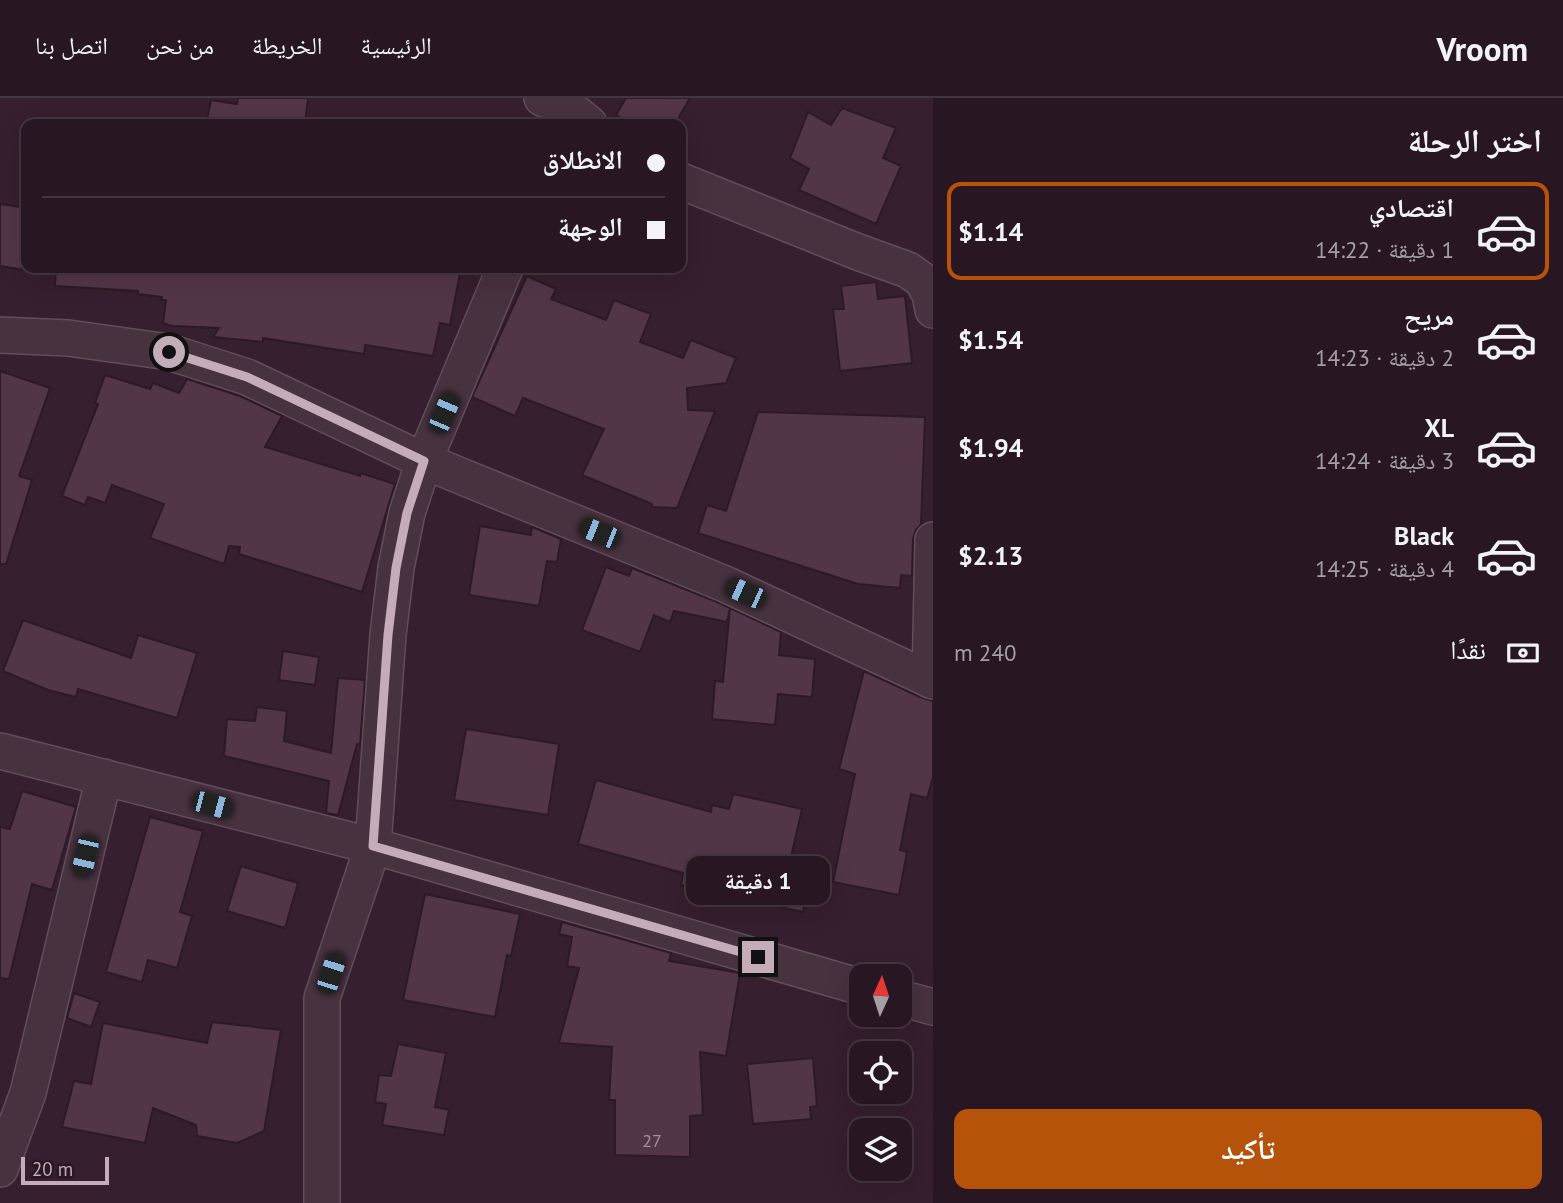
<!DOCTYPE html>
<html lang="ar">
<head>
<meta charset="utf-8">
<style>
	body { margin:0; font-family:"PT Sans","Noto Naskh Arabic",sans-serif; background:#30202a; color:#f1f3f6; direction:rtl; height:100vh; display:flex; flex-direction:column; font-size:26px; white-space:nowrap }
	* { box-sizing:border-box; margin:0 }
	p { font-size:23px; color:#a59fa5 }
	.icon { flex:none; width:38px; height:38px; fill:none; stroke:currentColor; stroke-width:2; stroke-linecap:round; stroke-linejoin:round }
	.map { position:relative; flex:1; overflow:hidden; direction:ltr }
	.drawer { display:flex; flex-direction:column; background:#281722; width:630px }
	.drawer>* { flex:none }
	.hud { position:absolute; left:21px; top:21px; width:665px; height:154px; border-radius:14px; box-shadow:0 7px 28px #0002,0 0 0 2px #443640; direction:rtl; display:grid; align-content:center; height:154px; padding:0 21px; background:#281722 }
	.needle { width:46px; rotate:3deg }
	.tools { position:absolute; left:849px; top:866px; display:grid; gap:14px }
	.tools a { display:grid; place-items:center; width:63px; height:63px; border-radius:14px; background:#281722; box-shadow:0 7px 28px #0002,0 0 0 2px #443640; font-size:35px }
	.scale { position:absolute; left:21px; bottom:18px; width:88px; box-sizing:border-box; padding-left:7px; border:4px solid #c4acba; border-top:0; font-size:19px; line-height:24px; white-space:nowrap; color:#c4acba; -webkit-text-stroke:5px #2b1824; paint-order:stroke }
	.end { position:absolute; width:32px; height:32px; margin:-16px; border:9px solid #c4acba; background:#111; box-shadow:0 0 0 4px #111 }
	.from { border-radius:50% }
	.bubble { position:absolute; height:49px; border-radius:14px; background:#281722; box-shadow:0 7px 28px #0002,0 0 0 2px #443640; font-size:23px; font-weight:700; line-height:49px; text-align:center; direction:rtl }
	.car { position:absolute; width:21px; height:42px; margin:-21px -10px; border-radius:9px; box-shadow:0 0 5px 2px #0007; background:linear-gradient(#222 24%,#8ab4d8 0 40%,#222 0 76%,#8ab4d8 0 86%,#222 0) }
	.hud b { display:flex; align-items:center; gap:24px; height:66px; font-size:26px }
	.hud b+b { border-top:2px solid #443640 }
	.hud i { width:18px; height:18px; background:#f1f3f6 }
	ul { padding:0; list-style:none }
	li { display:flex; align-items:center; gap:21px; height:98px; margin:0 14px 10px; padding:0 7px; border:4px solid transparent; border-radius:14px }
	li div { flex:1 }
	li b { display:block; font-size:26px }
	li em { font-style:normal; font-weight:700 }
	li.on { border-color:#b45309 }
	li>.icon { width:63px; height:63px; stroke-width:1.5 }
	h2 { padding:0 21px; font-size:32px; line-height:84px }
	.pay { display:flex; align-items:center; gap:18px; height:77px; padding:0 21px; font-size:26px }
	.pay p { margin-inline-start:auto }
	.cta { display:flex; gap:14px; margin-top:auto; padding:14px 21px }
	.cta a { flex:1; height:80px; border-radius:14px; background:#b45309; color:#fff; font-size:28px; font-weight:700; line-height:80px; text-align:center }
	header { display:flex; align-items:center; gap:42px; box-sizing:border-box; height:98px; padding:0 35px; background:#281722; border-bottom:2px solid #443640 }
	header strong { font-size:33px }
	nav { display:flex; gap:38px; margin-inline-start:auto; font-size:24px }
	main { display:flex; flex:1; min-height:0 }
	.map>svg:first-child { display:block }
	.building { fill:#523648; stroke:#2d1a26; stroke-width:2 }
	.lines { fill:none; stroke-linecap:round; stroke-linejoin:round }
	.minor-casing { stroke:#624d5a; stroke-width:38 }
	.minor { stroke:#47323f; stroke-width:35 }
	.route { stroke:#c4acba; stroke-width:9 }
	.labels { text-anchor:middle; stroke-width:5; stroke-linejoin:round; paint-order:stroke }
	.number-label { font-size:18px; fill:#a88e9e }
</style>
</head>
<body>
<header>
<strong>Vroom</strong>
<nav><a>الرئيسية</a><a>الخريطة</a><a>من نحن</a><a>اتصل بنا</a></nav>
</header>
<main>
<section class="drawer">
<h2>اختر الرحلة</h2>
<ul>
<li class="on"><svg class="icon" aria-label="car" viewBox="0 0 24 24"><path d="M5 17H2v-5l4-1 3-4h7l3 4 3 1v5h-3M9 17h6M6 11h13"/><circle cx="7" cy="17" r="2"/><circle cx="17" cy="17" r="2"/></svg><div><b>اقتصادي</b><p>1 دقيقة · 14:22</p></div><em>$1.14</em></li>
<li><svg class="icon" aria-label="car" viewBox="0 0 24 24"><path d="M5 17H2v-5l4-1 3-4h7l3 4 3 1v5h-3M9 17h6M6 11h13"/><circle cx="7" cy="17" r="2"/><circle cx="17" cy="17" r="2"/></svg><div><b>مريح</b><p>2 دقيقة · 14:23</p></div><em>$1.54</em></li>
<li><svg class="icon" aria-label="car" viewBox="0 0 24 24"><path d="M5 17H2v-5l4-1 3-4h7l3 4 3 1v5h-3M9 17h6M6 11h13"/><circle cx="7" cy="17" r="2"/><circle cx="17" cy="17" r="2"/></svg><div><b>XL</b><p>3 دقيقة · 14:24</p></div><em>$1.94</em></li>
<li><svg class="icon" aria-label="car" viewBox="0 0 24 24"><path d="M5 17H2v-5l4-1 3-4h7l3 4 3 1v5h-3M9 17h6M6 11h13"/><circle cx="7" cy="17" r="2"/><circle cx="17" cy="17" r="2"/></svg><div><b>Black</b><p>4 دقيقة · 14:25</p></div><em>$2.13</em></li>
</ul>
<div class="pay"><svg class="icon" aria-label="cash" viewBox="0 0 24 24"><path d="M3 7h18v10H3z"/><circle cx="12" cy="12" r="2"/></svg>نقدًا<p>240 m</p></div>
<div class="cta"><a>تأكيد</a></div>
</section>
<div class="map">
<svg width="933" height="1105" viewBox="0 0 933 1105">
	<rect width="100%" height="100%" fill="#361f2e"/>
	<path class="building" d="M238 0H308L305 26H206L211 2 237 6Z
		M626 0H690L675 26H631L616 17Z
		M842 10 896 30 883 60 901 68 876 126 799 92 809 71 790 60 808 14 831 27Z
		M0 106 26 110V172L0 168Z
		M56 170H461L450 227 440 225 433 258 365 247 364 256 263 240V244L213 239 219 230 172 228 163 225 166 202H161L162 199 138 196V193L55 188Z
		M527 178 556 191 551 201 606 222 614 202 651 216 640 244 683 260 691 242 736 260 726 285 687 290 688 312 715 313 677 410 652 409V406L582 377 604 331 523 300 515 318 472 299Z
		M876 184 878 201 905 198 912 265 840 273 833 211H844L841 188Z
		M0 273 50 290 19 378 32 382 6 466H0Z
		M105 277 150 291 153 285 179 295 187 281 240 298 282 318 265 349 360 378V375L395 386 362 494 239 456 240 449 229 448 224 466 150 440 164 406 112 387 105 405 88 399 85 407 62 398 98 306 95 305Z
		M758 314 925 319 921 426 916 432 913 441 912 478 901 477 900 490 858 486 698 435 707 407 726 413Z
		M480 428 531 437 532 429 561 441 557 464 547 463 539 508 469 497Z
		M606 469 629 478 632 470 717 504 730 510 727 524 674 513 670 524 654 517 640 554 582 532Z
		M730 510 781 534 779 557 815 561 812 599 778 596 775 627 712 621 715 583 723 584Z
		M23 522 131 560 138 537 197 555 177 620 78 591 76 599 48 592 3 573Z
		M283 553 319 559 315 587 279 582Z
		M864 573 920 599 933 603V679L927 700 911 696 900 752 907 754 899 797 833 784 855 676 839 671Z
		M338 580 365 582 360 647 357 646 338 717 326 715 329 683 224 658 227 621 255 623 257 609 287 613 284 643 331 655Z
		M466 631 559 646 548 717 454 702Z
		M596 682 711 714 712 707 729 711 733 696 802 711 786 781 807 784 803 814 681 787 683 775 578 746Z
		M22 693 76 709 52 792 32 786 9 881 0 880V729L10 731Z
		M150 719 203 733 180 814 192 818 177 870 148 862 142 884 106 874Z
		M241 768 298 785 285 830 227 813Z
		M425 796 520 816 511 858 507 857 495 919 403 902Z
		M562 824 671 855 669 863 740 875 726 958 700 954 703 1017 690 1018V1059L615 1057V1002H609L612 949 559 945 579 870 567 868 572 839 559 836Z
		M74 895 100 904 91 929 67 920Z
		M212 924 281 932 264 1033 237 1045 197 1038 196 1027 153 1010 145 1045 62 1029 74 983 91 986 103 925 207 945Z
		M398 946 446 955 435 1009 449 1012 444 1037 382 1027 386 1006 375 1004 379 977 391 978Z
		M813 960 817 1008 810 1009 811 1021 753 1026 747 966Z"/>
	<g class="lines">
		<defs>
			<path id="minor" d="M542 0 572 12 589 26
				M681 83 858 154 908 172 922 182 930 196 933 212
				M0 237 68 240 169 254 247 279 424 363 725 486 933 583
				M930 582 933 442
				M0 653 373 748 861 889
				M900 900 933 909
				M0 1071 28 995 104 679
				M322 1105V900L373 748 388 537 396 470 407 415 424 363 505 170"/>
		</defs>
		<use href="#minor" class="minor-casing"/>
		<use href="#minor" class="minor"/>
	</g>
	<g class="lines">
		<path class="route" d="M169 254 247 279 424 363 407 415 396 470 388 537 373 748 758 859"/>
	</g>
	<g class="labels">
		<g class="number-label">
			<text x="652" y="1049">27</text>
		</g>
	</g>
</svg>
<div class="tools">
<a><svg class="needle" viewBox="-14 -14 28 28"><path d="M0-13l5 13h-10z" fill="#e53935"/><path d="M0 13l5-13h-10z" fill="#a59fa5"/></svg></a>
<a><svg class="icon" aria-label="locate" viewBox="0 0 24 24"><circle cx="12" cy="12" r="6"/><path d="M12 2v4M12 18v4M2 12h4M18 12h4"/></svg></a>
<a><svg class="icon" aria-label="layers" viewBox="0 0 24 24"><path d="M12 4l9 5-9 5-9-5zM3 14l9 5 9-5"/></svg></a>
</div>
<div class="scale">20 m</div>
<i class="end from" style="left:169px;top:254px"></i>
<i class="end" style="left:758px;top:859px"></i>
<div class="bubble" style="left:686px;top:758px;width:144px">1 دقيقة</div>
<i class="car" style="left:444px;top:315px;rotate:23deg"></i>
<i class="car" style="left:599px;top:435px;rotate:292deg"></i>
<i class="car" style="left:745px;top:495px;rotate:294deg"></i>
<i class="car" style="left:212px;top:707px;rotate:105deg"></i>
<i class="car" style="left:85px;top:758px;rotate:193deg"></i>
<i class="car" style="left:331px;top:875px;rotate:18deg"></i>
<div class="hud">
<b><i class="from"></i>الانطلاق</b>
<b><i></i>الوجهة</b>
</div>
</div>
</main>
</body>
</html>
